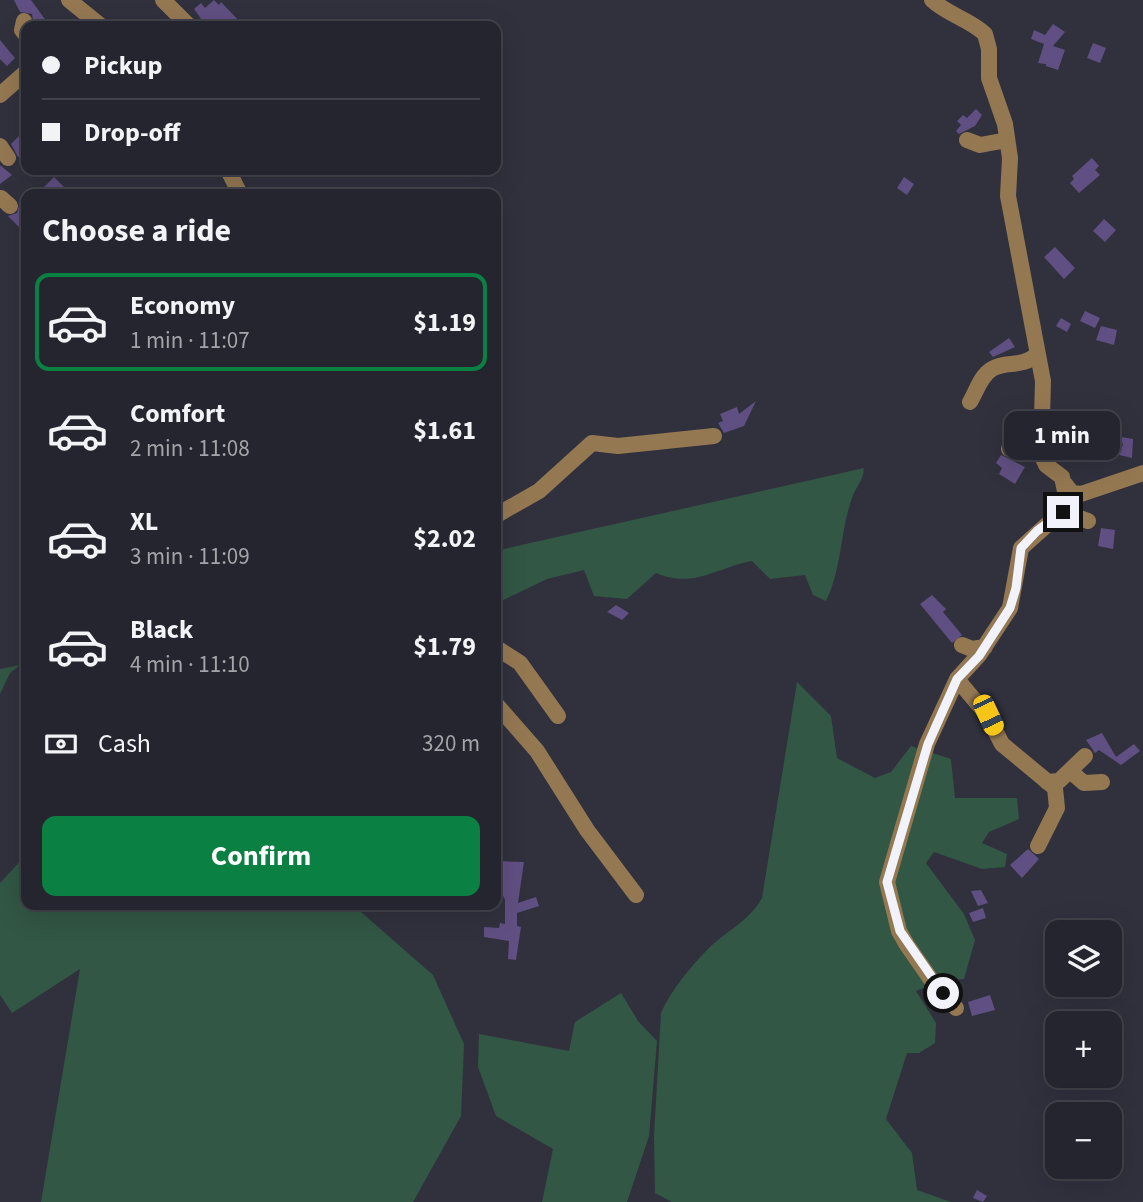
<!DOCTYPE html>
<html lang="en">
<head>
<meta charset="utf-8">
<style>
	body { margin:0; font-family:"Source Sans 3",sans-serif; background:#30313a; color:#f1f3f6; height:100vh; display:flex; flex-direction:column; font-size:26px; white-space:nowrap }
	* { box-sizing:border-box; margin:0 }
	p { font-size:23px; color:#a3a5aa }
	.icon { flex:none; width:38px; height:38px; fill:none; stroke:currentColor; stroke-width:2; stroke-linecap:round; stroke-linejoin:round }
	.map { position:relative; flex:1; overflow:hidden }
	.drawer { position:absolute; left:21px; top:189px; width:480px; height:721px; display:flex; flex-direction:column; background:#24252e; border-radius:14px; box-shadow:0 7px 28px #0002,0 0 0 2px #41424a }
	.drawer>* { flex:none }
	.hud { position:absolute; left:21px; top:21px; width:480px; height:154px; border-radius:14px; box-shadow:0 7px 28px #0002,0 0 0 2px #41424a; display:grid; align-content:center; height:154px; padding:0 21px; background:#24252e }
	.fabs { position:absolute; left:1045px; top:920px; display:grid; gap:14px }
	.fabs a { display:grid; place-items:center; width:77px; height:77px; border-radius:14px; background:#24252e; box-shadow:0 7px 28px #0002,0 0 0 2px #41424a; font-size:35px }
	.end { position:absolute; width:32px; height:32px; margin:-16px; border:9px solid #f2f3fa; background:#111; box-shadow:0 0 0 4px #111 }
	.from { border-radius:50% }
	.bubble { position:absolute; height:49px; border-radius:14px; background:#24252e; box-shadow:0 7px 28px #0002,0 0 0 2px #41424a; font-size:23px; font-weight:700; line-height:49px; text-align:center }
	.car { position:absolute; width:21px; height:42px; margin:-21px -10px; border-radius:9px; box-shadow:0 0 5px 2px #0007; background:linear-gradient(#f5c518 24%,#345 0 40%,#f5c518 0 76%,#345 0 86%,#f5c518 0) }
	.hud b { display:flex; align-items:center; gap:24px; height:66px; font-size:26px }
	.hud b+b { border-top:2px solid #41424a }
	.hud i { width:18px; height:18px; background:#f1f3f6 }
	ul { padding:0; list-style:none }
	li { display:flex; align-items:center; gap:21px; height:98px; margin:0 14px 10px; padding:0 7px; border:4px solid transparent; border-radius:14px }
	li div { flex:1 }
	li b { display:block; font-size:26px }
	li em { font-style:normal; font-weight:700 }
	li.on { border-color:#0b8043 }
	li>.icon { width:63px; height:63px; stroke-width:1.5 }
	h2 { padding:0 21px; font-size:32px; line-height:84px }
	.pay { display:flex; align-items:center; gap:18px; height:77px; padding:0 21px; font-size:26px }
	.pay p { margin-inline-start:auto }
	.action { display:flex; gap:14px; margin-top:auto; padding:14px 21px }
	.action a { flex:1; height:80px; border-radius:14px; background:#0b8043; color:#fff; font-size:28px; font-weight:700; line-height:80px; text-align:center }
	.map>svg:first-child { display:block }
	.green { fill:#325744 }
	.building { fill:#604f82 }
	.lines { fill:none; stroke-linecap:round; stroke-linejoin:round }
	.minor { stroke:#947852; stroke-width:16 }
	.route { stroke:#f2f3fa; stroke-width:9 }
</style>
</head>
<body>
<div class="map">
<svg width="1143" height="1202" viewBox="0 0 1143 1202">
	<rect width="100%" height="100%" fill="#30313d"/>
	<path class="green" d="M864 468C863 482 856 486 852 498 840 532 842 569 826 601L813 595 805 575 770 579 752 561C715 568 694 589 656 573L627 599 594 596 584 570 547 579 495 604V551Z
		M20 665 10 673 0 694V669Z
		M797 682 831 716 837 758 875 778 891 772 911 746 951 759 955 798H1017L1019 819 989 832 982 843 1007 854 1005 867 982 869 934 852 926 863 964 914 975 940 964 979 944 980 916 991 936 1023 935 1043 919 1053H907L886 1119 912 1153 917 1190 951 1202H672L655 1193 654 1136 661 1013C671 990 692 965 710 947 727 931 751 919 762 898Z
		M26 855V905H353L433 975 464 1044 461 1116 413 1202H41L80 969 12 1013 0 995V883Z
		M621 993 638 1021 657 1041 649 1136 627 1202H542L553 1149 496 1116 478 1067 479 1034 569 1051 575 1022Z"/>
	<path class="building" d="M14 0H31L50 26H34L32 14 20 12Z
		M214 0 219 5 221 2 244 26H206L194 9 201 3 205 8Z
		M1053 24 1065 32 1053 46 1065 50 1058 70 1046 66V64L1038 63 1044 44 1031 39 1034 30 1045 35Z
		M0 40 15 58 7 66 0 59Z
		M1093 43 1106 48 1100 63 1087 58Z
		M976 109 982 115 975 126 959 134 956 131 961 125 957 121 963 115 967 118Z
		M19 136H26V157H18L11 144Z
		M1092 158 1099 166 1095 170 1100 175 1079 193 1070 183 1074 179 1072 176Z
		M0 165 12 175 0 184Z
		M54 177 71 194H47L42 189Z
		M904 177 914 184 907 195 897 188Z
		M26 196V234L8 216 17 213 20 202Z
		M1104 219 1116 230 1105 242 1093 231Z
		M1055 247 1075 268 1064 279 1044 257Z
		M1085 311 1100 318 1095 328 1080 321Z
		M1061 318 1071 324 1067 332 1056 326Z
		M1101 326 1117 330 1114 345 1096 340Z
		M1009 338 1015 347 993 357 989 352Z
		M756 401 744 426 724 433 718 423 723 421 720 414 737 407 739 414Z
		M1121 437 1133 439 1132 458 1102 451 1104 442 1123 446Z
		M1001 455 1025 467 1015 484 999 474 1002 468 996 463Z
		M1101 528 1115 530 1113 549 1098 546Z
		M932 595 946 609 943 612 962 635 952 643 920 604Z
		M616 605 629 613 622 620 607 612Z
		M1102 733 1116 757 1134 744 1140 751 1121 765 1099 750 1095 753 1086 740Z
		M1028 849 1039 859 1022 878 1010 865Z
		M495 861 524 862 518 903 536 897 539 906 517 913V926L521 927 516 960 508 959 509 941 484 937V927L499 928 500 923 505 924V900L495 876Z
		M981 890 988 903 978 906 971 891Z
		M983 908 986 918 973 922 969 913Z
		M990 995 995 1010 972 1016 968 1002Z
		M977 1190 987 1196 983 1202 973 1198Z"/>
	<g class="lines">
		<path class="minor" d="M69 0 101 26
			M163 0 189 26
			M932 0C948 15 969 19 985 34L989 49V78L1005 124 1010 158 1008 196 1043 381 1041 454 1046 465 1062 477 1068 506 1021 548 1010 608 979 655 957 679 927 744 887 882 899 931 907 945 932 981 956 1008
			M24 21 22 30 26 35
			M0 95 26 72
			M967 140 980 145 1007 140
			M0 146 8 158
			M228 170 240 194
			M1 198 10 206
			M970 402C976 392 981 375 992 369 1008 360 1020 369 1038 354
			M1043 434 1092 444
			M1026 438 1033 453 1041 454
			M1009 449 1033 453
			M1065 484 1072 493 1081 494 1143 473
			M1063 512 1088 521
			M495 516 539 491 592 443 618 446 714 436
			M962 645 972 649 985 647
			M495 647 520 663 558 716
			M957 679 987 715 1002 744 1055 788 1057 808 1038 846
			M495 703 537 751 587 830 636 895
			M1070 771 1084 783 1102 782
			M1047 782 1059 781 1085 756"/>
	</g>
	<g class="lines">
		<path class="route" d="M943 993 900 931 887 882 928 744 957 679 979 656 1010 608 1016 588 1021 548 1037 531 1063 512"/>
	</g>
</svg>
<div class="fabs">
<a><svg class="icon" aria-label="layers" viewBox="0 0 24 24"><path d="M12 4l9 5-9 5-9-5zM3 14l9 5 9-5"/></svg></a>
<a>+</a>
<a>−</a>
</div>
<i class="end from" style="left:943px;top:993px"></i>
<i class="end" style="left:1063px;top:512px"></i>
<div class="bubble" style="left:1004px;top:411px;width:116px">1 min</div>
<i class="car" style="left:988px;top:715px;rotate:155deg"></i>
<div class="hud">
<b><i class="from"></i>Pickup</b>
<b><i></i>Drop-off</b>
</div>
<section class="drawer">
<h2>Choose a ride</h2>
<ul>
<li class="on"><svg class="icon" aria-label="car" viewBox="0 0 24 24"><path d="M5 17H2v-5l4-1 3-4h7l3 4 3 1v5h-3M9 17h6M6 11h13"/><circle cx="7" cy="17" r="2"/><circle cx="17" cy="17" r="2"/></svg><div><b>Economy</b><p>1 min · 11:07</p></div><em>$1.19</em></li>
<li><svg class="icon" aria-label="car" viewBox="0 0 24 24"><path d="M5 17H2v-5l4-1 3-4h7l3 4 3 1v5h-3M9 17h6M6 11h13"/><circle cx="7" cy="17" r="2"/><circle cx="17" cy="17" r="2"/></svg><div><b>Comfort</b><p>2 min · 11:08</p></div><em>$1.61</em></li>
<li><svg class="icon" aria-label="car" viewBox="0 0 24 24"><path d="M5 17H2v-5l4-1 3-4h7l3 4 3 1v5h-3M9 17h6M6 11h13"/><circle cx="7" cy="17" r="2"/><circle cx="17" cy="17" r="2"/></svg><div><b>XL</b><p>3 min · 11:09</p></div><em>$2.02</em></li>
<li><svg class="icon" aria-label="car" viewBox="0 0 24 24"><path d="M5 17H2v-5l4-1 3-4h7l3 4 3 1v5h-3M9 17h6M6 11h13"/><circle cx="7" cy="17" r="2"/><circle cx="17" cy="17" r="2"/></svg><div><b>Black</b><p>4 min · 11:10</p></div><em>$1.79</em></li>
</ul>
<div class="pay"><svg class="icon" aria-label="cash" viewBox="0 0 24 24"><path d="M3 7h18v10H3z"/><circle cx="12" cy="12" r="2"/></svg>Cash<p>320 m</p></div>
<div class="action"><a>Confirm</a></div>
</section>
</div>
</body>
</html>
